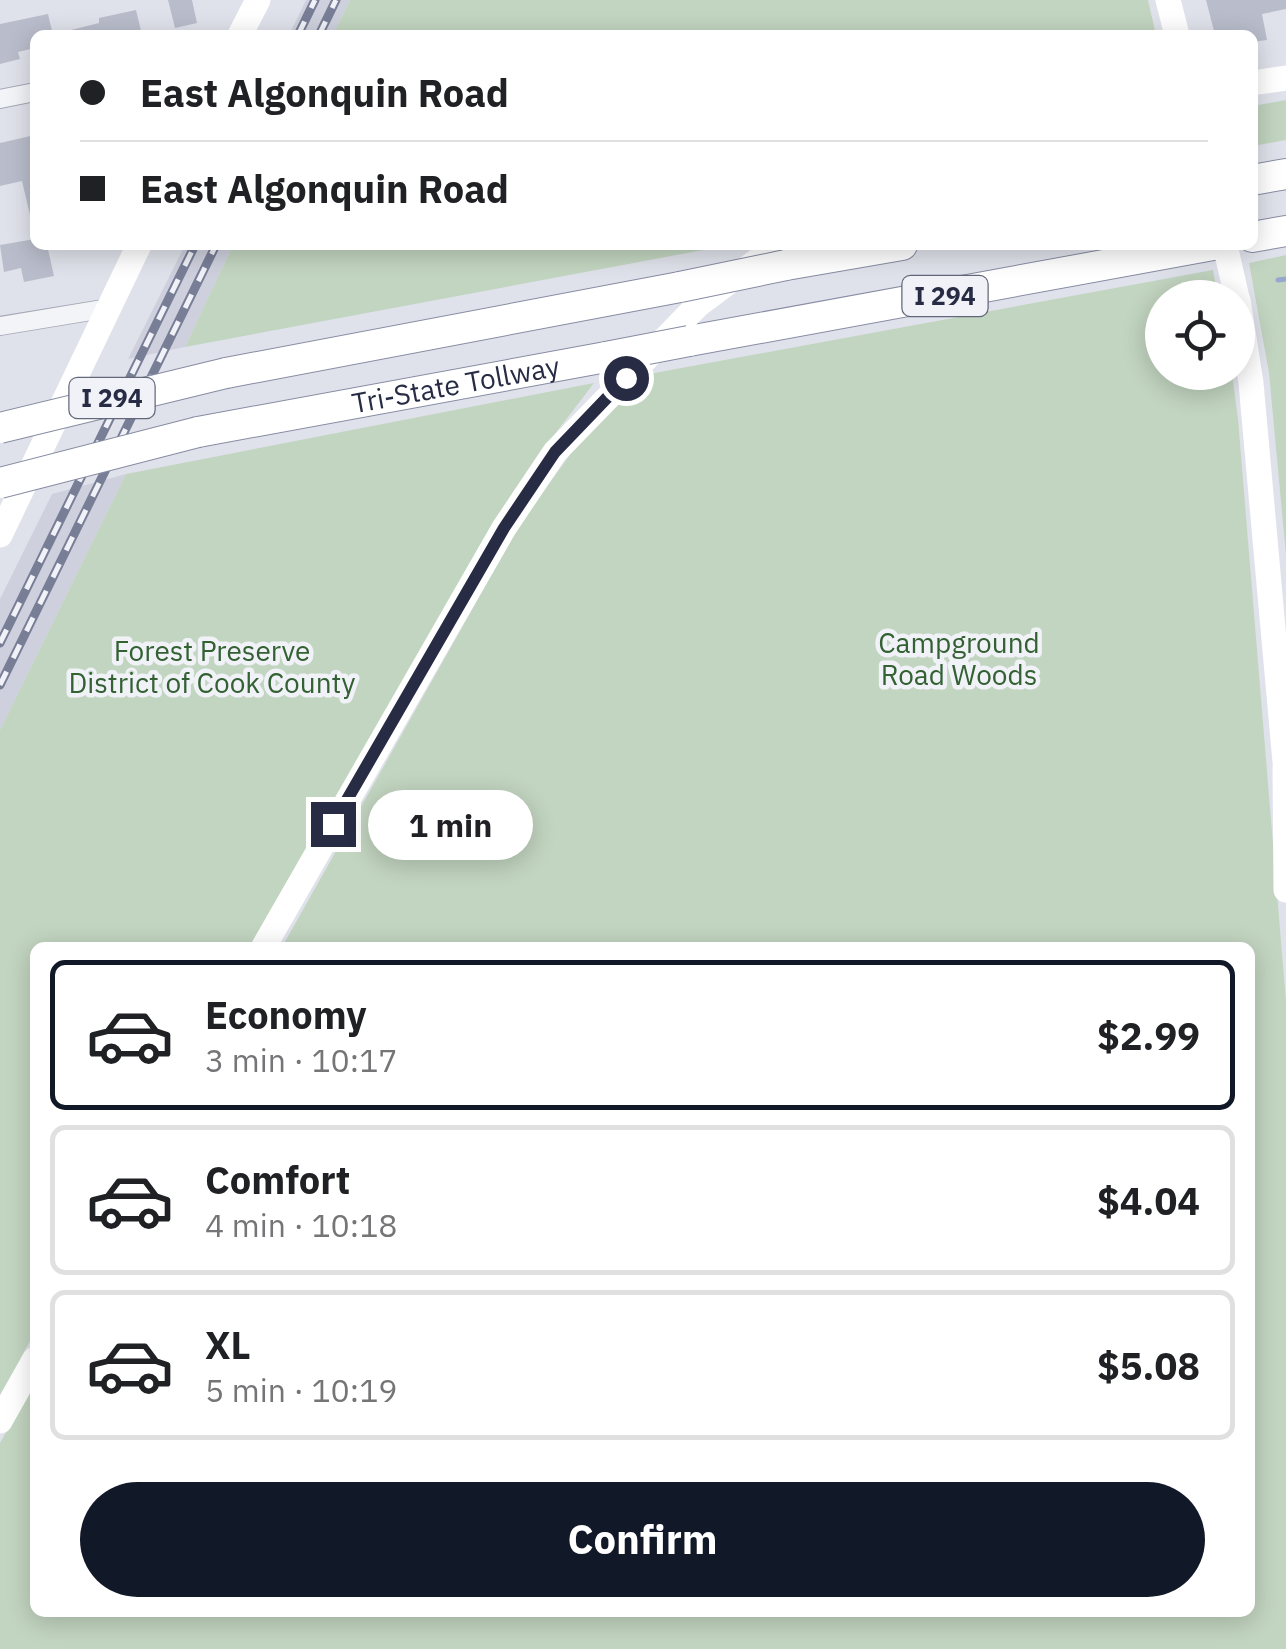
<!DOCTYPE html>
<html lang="en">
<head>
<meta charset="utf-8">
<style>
	body { margin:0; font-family:"IBM Plex Sans",sans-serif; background:#f6f6f6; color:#202124; height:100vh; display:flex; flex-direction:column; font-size:38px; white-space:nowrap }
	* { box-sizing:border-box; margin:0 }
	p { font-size:32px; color:#757577 }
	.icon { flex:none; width:55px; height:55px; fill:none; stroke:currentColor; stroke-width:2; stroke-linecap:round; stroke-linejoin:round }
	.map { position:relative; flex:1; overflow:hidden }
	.panel { position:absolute; left:30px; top:942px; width:1225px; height:675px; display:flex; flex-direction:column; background:#fff; border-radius:15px; box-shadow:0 5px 25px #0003 }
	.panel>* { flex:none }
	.guide { position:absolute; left:30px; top:30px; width:1228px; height:220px; border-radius:15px; box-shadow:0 5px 25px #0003; display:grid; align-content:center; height:220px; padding:0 50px; background:#fff }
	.tools { position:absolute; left:1145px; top:280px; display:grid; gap:20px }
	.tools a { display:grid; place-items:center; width:110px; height:110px; border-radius:50%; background:#fff; box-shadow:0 5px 25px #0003; font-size:50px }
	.end { position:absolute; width:45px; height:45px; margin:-22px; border:12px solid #272c44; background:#fff; box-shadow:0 0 0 5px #fff }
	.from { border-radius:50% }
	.bubble { position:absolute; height:70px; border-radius:35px; background:#fff; box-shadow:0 5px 25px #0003; font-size:32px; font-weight:700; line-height:70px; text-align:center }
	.guide b { display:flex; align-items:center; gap:35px; height:95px; font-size:38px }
	.guide b+b { border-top:2px solid #e0e0e0 }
	.guide i { width:25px; height:25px; background:#202124 }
	ul { padding:18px 0 0; list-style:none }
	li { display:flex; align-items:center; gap:30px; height:150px; margin:0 20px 15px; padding:0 30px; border:5px solid #e0e0e0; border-radius:15px }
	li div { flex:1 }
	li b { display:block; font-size:38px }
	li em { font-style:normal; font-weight:700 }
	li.active { border-color:#111827 }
	li>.icon { width:90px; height:90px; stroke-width:1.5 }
	.action { display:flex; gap:20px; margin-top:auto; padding:20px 50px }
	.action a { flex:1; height:115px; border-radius:60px; background:#111827; color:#fff; font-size:40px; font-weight:700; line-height:115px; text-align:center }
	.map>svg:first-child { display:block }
	.built { fill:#ced1dd }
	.green { fill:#c2d5c0 }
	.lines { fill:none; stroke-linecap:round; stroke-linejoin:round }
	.stream { stroke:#97a8ce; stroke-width:5 }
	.building { fill:#b9bdcb }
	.minor-casing { stroke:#a5a8b6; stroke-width:20 }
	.motorway-casing { stroke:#868ca3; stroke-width:32 }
	.minor { stroke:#f3f4f8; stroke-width:18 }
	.secondary { stroke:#fff; stroke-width:25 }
	.motorway { stroke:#fff; stroke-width:30 }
	.rail-casing { stroke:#787e96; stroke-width:9 }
	.rail { stroke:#f0f2f8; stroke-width:5; stroke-dasharray:15; stroke-linecap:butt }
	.motorway-bridge-casing { stroke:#868ca3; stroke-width:32; stroke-linecap:butt }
	.motorway-bridge { stroke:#fff; stroke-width:30 }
	.route { stroke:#272c44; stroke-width:12 }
	.labels { text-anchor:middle; stroke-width:9; stroke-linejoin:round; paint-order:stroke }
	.shield { fill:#f0f2f8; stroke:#63677a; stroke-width:2.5 }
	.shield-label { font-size:25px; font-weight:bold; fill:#272c44 }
	.street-label { font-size:28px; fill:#272c44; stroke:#f0f2f8 }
	.park-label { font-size:28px; fill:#336132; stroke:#f0f2f8 }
</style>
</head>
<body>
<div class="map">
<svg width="1286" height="1649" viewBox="0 0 1286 1649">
	<rect width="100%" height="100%" fill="#e0e2eb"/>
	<path class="built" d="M306 0H350L333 35H289Z
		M185 245H233L185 347 128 359Z
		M126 474 103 521 0 730V599L52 494Z"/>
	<path class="green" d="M350 0H1148L1156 35H333Z
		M1286 100V140L1253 146V106Z
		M233 245H730L185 347Z
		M1286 255V555L1269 373 1249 263Z
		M1213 270 1218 297 1162 298V372L1232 373 1238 419 1286 1002V1649H0V1443L35 1380V1612H1250V948L282 947 522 521 585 434 638 376Z
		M594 383 545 447 254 947 35 948V1332L0 1395V730L126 474Z"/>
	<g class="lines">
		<path class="stream" d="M1278 280 1286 279"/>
	</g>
	<path class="building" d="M168 0H192L197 23 175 28Z
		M1206 0H1286V9L1262 14 1267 40 1252 42V35H1215Z
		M136 10 142 35H67V31L99 23V18Z
		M48 14 53 35H35V48L18 52 20 59 0 64V24Z
		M35 135V214L30 215 22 181 0 186V143Z
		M35 239V245H47L54 276 24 282 21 268 4 272 0 245Z"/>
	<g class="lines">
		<defs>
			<path id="minor" d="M0 99 35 92
				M0 326 109 308"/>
			<g id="motorway">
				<path d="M1252 180 1286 174"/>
				<path d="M1252 237 1286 231"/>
				<path d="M786 265 902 245"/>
				<path d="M689 341 1213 245"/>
				<path d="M226 373 680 287"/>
				<path id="s1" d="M198 432 606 357"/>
			</g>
		</defs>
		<use href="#minor" class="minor-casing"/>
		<use href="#motorway" class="motorway-casing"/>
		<use href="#minor" class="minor"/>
		<path class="secondary" d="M1168 0 1177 35
			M240 35 258 0
			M1252 83 1286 78
			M1225 245 1237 298
			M1238 300 1251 383 1286 773
			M0 535 139 245
			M1285 768 1286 890
			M263 948 504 528 555 452 698 305 778 245
			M0 1421 35 1359"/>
		<use href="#motorway" class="motorway"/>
		<defs>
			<path id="rail" d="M298 35 315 0
				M319 35 336 0
				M0 643 195 245
				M0 685 216 245"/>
		</defs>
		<use href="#rail" class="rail-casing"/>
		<use href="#rail" class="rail"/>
		<defs>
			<path id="motorway-bridge" d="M680 287 786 265
				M606 357 689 341
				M0 428 226 373
				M0 483 198 432"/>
		</defs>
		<use href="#motorway-bridge" class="motorway-bridge-casing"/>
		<use href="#motorway-bridge" class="motorway-bridge"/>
	</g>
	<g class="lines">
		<path class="route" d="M333 824 504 528 555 452 626 378"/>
	</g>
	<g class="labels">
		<g class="shield">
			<rect x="902.5" y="276" width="85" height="40" rx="8"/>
			<rect x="69.5" y="378" width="85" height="40" rx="8"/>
		</g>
		<g class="shield-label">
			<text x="945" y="305">I 294</text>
			<text x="112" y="407">I 294</text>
		</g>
		<g class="street-label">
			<text dy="10" stroke="none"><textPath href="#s1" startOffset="262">Tri-State Tollway</textPath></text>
		</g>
		<g class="park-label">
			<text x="959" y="653">Campground<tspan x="959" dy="32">Road Woods</tspan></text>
			<text x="212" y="661">Forest Preserve<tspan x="212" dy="32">District of Cook County</tspan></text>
		</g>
	</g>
</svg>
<div class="tools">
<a><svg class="icon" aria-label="locate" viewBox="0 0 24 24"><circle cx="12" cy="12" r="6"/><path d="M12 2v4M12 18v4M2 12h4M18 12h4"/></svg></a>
</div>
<i class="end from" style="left:626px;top:378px"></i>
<i class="end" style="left:333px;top:824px"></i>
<div class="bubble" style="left:368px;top:790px;width:165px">1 min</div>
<div class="guide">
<b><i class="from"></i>East Algonquin Road</b>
<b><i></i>East Algonquin Road</b>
</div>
<section class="panel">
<ul>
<li class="active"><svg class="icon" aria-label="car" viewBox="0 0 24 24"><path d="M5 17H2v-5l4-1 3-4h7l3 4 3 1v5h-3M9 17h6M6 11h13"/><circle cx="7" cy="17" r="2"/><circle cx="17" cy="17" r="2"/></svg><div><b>Economy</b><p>3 min · 10:17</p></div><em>$2.99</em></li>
<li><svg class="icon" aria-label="car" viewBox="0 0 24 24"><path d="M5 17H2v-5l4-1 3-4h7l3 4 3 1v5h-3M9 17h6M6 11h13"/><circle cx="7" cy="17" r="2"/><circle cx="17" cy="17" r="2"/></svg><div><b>Comfort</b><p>4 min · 10:18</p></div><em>$4.04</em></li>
<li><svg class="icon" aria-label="car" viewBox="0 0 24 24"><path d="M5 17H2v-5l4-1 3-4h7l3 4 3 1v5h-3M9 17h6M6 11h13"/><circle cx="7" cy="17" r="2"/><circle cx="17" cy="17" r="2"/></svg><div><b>XL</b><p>5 min · 10:19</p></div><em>$5.08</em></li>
</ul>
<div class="action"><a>Confirm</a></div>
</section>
</div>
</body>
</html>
